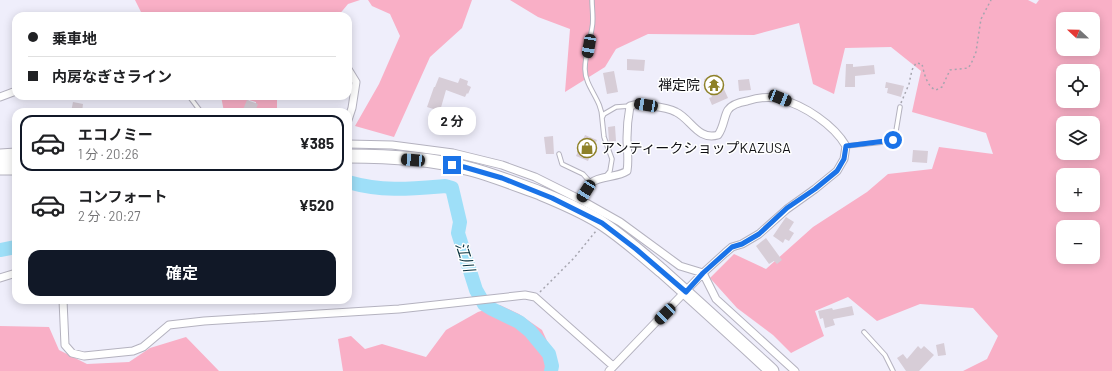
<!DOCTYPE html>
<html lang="ja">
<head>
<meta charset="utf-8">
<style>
	body { margin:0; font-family:Barlow,"Noto Sans JP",sans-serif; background:#f6f6f6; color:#202124; height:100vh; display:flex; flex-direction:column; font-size:15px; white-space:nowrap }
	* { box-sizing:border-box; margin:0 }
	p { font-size:13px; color:#757577 }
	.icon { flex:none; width:22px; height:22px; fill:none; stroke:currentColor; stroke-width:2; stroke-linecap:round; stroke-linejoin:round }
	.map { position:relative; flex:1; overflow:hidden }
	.side { position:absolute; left:12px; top:108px; width:340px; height:196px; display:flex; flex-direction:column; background:#fff; border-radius:12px; box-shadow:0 2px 10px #0003 }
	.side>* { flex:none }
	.hud { position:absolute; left:12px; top:12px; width:340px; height:88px; border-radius:12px; box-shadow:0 2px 10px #0003; display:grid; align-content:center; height:88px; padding:0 16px; background:#fff }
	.needle { width:26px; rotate:292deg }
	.tools { position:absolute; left:1056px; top:12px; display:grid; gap:8px }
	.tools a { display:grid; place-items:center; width:44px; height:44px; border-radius:8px; background:#fff; box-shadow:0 2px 10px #0003; font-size:20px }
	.end { position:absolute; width:18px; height:18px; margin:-9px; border:5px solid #1a73e8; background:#fff; box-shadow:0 0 0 2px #fff }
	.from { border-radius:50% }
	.bubble { position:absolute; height:28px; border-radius:12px; background:#fff; box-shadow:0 2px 10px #0003; font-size:13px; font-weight:700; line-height:28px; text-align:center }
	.car { position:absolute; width:12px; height:24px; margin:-12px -6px; border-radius:5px; box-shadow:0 0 3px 1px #0007; background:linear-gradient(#222 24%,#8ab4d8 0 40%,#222 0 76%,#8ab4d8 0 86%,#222 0) }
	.hud b { display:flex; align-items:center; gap:14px; height:38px; font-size:15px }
	.hud b+b { border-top:1px solid #e0e0e0 }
	.hud i { width:10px; height:10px; background:#202124 }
	ul { padding:7px 0 0; list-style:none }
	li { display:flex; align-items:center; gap:12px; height:56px; margin:0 8px 6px; padding:0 8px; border:2px solid transparent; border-radius:12px }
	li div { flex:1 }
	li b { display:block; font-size:15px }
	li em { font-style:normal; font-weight:700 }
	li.current { border-color:#111827 }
	li>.icon { width:36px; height:36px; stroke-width:1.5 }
	.primary-button { display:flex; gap:8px; margin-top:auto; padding:8px 16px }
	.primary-button a { flex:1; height:46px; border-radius:12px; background:#111827; color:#fff; font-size:16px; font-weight:700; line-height:46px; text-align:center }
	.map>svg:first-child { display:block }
	.green { fill:#f9afc6; fill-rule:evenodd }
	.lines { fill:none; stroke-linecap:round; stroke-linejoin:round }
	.river { stroke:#9edff8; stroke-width:14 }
	.building { fill:#d7cdd7 }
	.lane-casing { stroke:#b4b2bf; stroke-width:5.5 }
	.street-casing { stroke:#b4b2bf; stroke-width:9 }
	.highway-casing { stroke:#b4b2bf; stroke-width:15 }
	.path { stroke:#a6a5af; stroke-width:1.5; stroke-dasharray:2 3; stroke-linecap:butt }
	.lane { stroke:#fff; stroke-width:3.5 }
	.street { stroke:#fff; stroke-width:7 }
	.highway { stroke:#fff; stroke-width:13 }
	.route { stroke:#1a73e8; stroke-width:5 }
	.labels { text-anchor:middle; stroke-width:3; stroke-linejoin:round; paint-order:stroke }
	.poi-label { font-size:14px; fill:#0f0f13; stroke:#fff; text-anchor:end }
	.water-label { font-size:15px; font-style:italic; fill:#07303d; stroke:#fff }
</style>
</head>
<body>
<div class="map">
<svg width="1112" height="371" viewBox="0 0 1112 371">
	<rect width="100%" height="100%" fill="#efeefb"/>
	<path class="green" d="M135 0H360L348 4 338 16H143Z
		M368 0H472L462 28 430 57 394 137 355 126 379 84 400 36 390 14 372 6Z
		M510 0H1028L1036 4 1039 0H1112V371H963L987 359 998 336 973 308 920 304 877 321 848 297 815 311 824 336 791 353 773 335 737 308 710 278 734 254 766 269 813 227 867 192 888 174 932 169 939 147 993 154 986 133 912 112 921 71 891 47 845 48 834 94 813 84 799 23 754 35 648 34 616 49 605 67 565 92 570 29 538 17ZM1063 19H1093V49H1063ZM1063 71H1093V101H1063ZM1063 123H1093V153H1063ZM1063 175H1093V205H1063ZM1063 227H1093V257H1063Z
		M221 96H277V112H253L256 106V102L249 100 247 102 248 112H224Z
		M500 305 519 314 542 330 555 358 551 371H343L338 339 351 336 365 349 382 344 426 357 446 330 478 312Z
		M0 326 49 327 59 350 87 364 129 362 150 348 186 337 219 371H0Z"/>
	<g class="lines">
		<path class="river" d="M348 182C383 192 410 189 445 186L452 188 460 222 458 233 476 290 484 304 492 309 519 322 530 331 549 354 552 366 551 371
			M0 250 16 247"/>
	</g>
	<path class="building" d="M627 59 645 60 644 71 627 70Z
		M846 64H853V67L874 65 875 74 855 76V87H845Z
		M614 71 618 92 607 94 603 73Z
		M717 74 728 98 712 105 709 98 712 97 704 79Z
		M439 77 458 83 460 78 468 81 467 85 471 87 468 94 467 93 465 97 446 90 440 111 427 107 434 87H435Z
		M749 79 751 90 739 91 738 80Z
		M886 82 904 86 901 97 887 93 888 88H885Z
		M247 100 258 104 255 112H242Z
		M73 102 83 104 82 112H71Z
		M615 126 616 141 609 142 608 127Z
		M585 135 597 140 588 161 576 156Z
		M553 136 554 154H546L544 137Z
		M913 150 928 151 927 163 912 162Z
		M786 217 794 222 789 230 794 233 789 241 785 239 783 243 773 236Z
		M766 238 782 260 777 264 774 261 769 264 756 246Z
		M852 306 854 315 833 319 835 325 825 328 823 318 820 319 818 311 832 308 833 310Z
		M944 343 946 355 938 356 936 345Z
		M918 346 921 349 924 346 934 355 919 371H906L897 358 903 354 907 359Z"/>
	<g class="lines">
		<defs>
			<path id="lane" d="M592 0C592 9 594 20 592 28 590 41 585 55 585 69 585 87 602 100 602 118
				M189 96 201 112
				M846 146 893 141 895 137 900 107
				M559 154 562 164 583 174 591 183
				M606 176 610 171 612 159 604 137 602 118 604 114 616 107 630 106
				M864 332 885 355 893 371"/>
			<path id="street" d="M348 69 356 82 352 108 348 120
				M0 97 16 91
				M348 144 392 145 453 153 502 165 535 177 581 200 620 222 680 266 703 273 716 299 795 371
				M581 200C584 195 587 187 591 183 600 175 617 178 627 171 629 160 627 149 627 138 627 128 628 117 630 106 638 103 643 105 651 106 660 107 669 108 676 112 691 119 698 141 718 135 724 127 724 116 728 110 732 104 741 102 747 101 757 98 770 96 780 99 804 105 834 125 846 146L844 159 837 171 815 189 787 209 759 234 742 244 732 247 725 253 703 273 609 371
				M0 278 16 273
				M63 300 65 345 72 353 84 356 133 351 143 347 169 325 204 321 399 309 525 295 535 297 613 366"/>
			<path id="highway" d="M0 156 16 155
				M348 156C386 156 429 158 466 168 491 174 515 184 540 193 561 202 584 211 603 224 624 238 643 255 662 271 699 304 736 338 772 371
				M0 168H16"/>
		</defs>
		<use href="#lane" class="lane-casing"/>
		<use href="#street" class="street-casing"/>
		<use href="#highway" class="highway-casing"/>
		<path class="path" d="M901 103 909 84 912 70 916 63 922 64C924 73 927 87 936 90L942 87 950 70 968 68 971 64 976 52 981 19 991 0
			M540 292 574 258 596 231"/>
		<use href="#lane" class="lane"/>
		<use href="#street" class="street"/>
		<use href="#highway" class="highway"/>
	</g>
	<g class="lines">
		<path class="route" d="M452 165 464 167 502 178 552 198 602 223 636 249 686 292 703 273 732 247 742 244 759 234 787 208 815 189 837 171 844 159 846 146 893 140"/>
	</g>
	<defs>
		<symbol id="temple-ring" viewBox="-11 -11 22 22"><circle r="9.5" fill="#fff" stroke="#8e8128" stroke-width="1.5"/><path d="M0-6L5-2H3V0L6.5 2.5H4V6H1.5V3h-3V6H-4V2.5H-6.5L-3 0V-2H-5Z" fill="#8e8128"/></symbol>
		<symbol id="shop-ring" viewBox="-11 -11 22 22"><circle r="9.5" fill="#fff" stroke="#8e8128" stroke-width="1.5"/><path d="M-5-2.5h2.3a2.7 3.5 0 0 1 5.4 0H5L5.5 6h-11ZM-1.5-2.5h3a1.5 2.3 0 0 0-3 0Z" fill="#8e8128"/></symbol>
	</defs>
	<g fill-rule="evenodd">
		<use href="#temple-ring" x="703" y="74" width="22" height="22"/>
		<use href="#shop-ring" x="576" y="137" width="22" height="22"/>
	</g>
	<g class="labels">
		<g class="poi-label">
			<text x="700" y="90">禅定院</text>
			<text x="601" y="153" text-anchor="start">アンティークショップKAZUSA</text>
		</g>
		<g class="water-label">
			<text transform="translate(465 257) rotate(72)" y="5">江川</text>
		</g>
	</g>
</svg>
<div class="tools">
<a><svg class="needle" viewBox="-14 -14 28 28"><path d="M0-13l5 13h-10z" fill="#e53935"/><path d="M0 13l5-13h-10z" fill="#757577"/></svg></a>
<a><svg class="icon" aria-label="locate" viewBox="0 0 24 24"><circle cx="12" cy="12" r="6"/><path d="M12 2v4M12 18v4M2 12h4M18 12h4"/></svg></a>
<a><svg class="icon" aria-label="layers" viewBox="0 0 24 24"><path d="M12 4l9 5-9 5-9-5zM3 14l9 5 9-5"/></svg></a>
<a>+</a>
<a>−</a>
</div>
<i class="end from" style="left:893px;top:140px"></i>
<i class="end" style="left:452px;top:165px"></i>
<div class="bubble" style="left:428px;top:107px;width:48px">2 分</div>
<i class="car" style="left:589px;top:46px;rotate:190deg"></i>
<i class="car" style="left:780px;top:98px;rotate:112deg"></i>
<i class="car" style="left:646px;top:105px;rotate:279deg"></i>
<i class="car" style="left:413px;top:160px;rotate:274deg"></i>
<i class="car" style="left:586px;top:191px;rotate:212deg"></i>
<i class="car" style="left:665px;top:314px;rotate:225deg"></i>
<div class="hud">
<b><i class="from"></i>乗車地</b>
<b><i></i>内房なぎさライン</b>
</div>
<section class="side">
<ul>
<li class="current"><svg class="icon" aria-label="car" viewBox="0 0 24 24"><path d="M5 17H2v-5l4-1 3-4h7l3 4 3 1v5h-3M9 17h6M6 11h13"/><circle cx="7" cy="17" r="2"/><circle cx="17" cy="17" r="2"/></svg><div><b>エコノミー</b><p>1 分 · 20:26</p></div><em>¥385</em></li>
<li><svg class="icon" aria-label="car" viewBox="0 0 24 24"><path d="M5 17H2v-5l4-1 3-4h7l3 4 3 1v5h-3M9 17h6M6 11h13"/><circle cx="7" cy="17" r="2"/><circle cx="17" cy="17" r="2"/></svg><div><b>コンフォート</b><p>2 分 · 20:27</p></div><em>¥520</em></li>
</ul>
<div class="primary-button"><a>確定</a></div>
</section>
</div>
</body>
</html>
